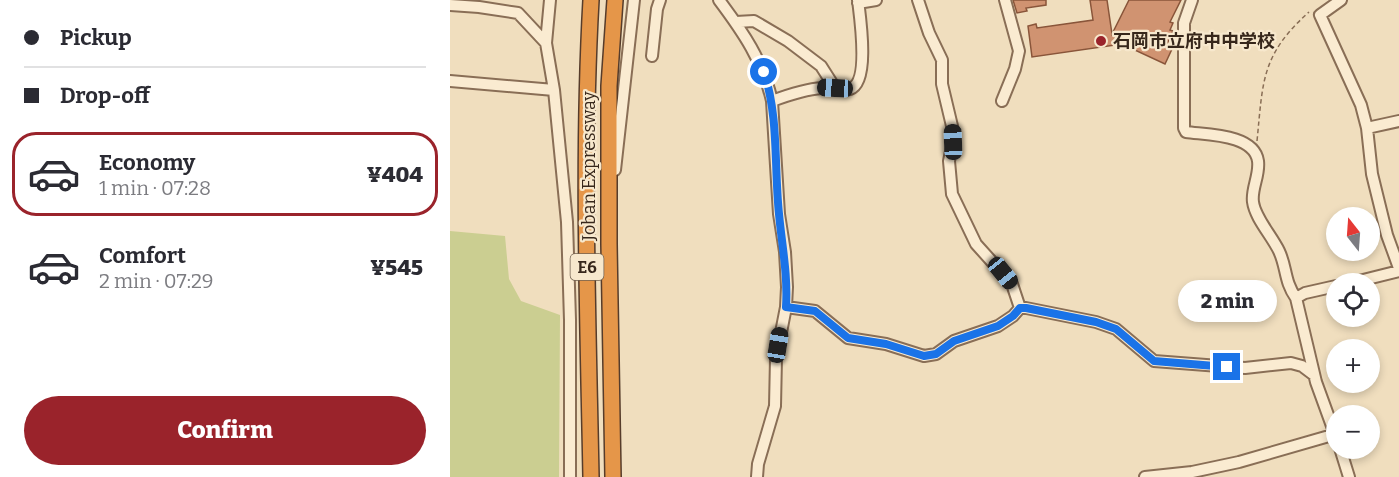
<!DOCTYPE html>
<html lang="en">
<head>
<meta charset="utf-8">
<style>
	body { margin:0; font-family:Bitter,"Noto Sans JP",serif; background:#f7f7f7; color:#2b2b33; height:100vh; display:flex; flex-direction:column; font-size:22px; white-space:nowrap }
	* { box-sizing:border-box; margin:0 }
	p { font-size:20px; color:#7c7c81 }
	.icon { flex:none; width:33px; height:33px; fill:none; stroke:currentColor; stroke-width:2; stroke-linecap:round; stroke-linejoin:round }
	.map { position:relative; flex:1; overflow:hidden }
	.side { display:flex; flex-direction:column; background:#fff; width:450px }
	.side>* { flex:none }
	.banner { display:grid; align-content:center; height:132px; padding:0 24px; background:#fff }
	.needle { width:39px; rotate:343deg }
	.tools { position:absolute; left:876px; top:207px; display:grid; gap:12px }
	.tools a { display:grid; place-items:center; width:54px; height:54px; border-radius:50%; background:#fff; box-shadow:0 3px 9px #0003; font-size:30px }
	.end { position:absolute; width:27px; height:27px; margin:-14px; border:8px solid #1a73e8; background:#fff; box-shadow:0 0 0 3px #fff }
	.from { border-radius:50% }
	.bubble { position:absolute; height:42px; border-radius:21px; background:#fff; box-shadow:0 3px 9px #0003; font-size:20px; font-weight:800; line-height:42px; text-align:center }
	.car { position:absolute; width:18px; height:36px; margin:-18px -9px; border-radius:8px; box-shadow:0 0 4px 2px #0007; background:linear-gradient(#222 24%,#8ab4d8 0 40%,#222 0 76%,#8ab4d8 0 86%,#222 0) }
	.banner b { display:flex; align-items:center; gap:21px; height:57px; font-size:22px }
	.banner b+b { border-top:2px solid #e1e1e2 }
	.banner i { width:15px; height:15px; background:#2b2b33 }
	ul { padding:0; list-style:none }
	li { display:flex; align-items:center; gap:18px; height:84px; margin:0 12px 9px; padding:0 12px; border:3px solid transparent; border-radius:24px }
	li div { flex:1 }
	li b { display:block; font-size:22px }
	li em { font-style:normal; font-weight:800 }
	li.active { border-color:#9a232b }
	li>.icon { width:54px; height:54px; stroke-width:1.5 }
	.primary-button { display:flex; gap:12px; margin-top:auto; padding:12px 24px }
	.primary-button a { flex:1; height:69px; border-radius:36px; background:#9a232b; color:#fff; font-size:24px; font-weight:800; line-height:69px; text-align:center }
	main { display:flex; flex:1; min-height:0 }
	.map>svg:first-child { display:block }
	.green { fill:#cbce91 }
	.building { fill:#d09371; stroke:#89553a; stroke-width:1.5 }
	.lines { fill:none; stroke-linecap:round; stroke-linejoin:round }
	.minor-casing { stroke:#896e56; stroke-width:14 }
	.highway-casing { stroke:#563c2b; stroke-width:18 }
	.path { stroke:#896e56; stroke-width:1.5; stroke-dasharray:4.5 3; stroke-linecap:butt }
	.minor { stroke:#faebd1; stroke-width:10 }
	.highway { stroke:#e59649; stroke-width:15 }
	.route { stroke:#1a73e8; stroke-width:8 }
	.poi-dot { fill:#9a232b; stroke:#f7e8cd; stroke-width:2 }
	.labels { text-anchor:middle; stroke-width:4.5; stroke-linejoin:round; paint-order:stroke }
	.shield { fill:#f7e8cd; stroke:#716150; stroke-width:1.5 }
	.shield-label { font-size:16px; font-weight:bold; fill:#37271b }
	.poi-label { font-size:18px; font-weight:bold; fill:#37271b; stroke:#f7e8cd; text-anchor:start }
	.street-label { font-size:18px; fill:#37271b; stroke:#f7e8cd }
</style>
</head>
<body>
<main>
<section class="side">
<div class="banner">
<b><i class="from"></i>Pickup</b>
<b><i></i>Drop-off</b>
</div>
<ul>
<li class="active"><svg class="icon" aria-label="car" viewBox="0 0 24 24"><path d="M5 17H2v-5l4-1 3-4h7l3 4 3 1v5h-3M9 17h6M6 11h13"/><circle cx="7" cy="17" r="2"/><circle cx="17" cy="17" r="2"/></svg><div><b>Economy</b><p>1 min · 07:28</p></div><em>¥404</em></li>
<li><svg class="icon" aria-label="car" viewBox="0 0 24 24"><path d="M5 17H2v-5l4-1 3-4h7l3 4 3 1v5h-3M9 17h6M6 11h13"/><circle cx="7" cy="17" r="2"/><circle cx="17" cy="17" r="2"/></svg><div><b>Comfort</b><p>2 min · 07:29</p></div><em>¥545</em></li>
</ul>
<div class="primary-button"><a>Confirm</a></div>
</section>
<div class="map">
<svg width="949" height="477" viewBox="0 0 949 477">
	<rect width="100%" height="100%" fill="#f0debe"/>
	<path class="green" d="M0 231 55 236 59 279 71 301 110 315 109 477H0Z"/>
	<path class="building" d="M563 0H596V5L576 8 577 11 567 13Z
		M640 0H657L662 34 679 0H731L720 22 723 23 720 30 723 31 716 46 722 49 715 64 672 44 582 57 578 26 586 24 587 28 643 20Z"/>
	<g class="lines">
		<defs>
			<path id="minor" d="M100 0 96 43 104 90 117 222 120 320V477
				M269 0C293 32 313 61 322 101L329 214 335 252 337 287 336 307 326 358 325 406 308 464 307 477
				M468 0 479 33 492 60V84L502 126 503 142 499 161 502 194 526 244 562 284 570 308
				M742 0 734 23V128L736 132C757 135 804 134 808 161 810 175 801 189 803 202 805 218 822 236 829 251 837 268 834 281 846 298L866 382 886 437
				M891 0 870 15 911 105 917 128 922 174 937 235 949 268
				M408 3 426 0
				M0 5 29 7 68 13 96 43
				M286 22 304 21 338 41 371 66 385 88
				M202 56 207 9 210 0
				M0 81 104 90
				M322 101C338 95 355 89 372 88 381 87 392 92 400 89 420 83 410 17 408 0
				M552 101 565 69 569 51 555 0
				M917 128 949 121
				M165 170 184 0
				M897 284 949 271
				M846 298 855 293 886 286
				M336 307 365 311 398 338 436 344 474 356 486 354 504 341 548 326 563 316 570 308H576L646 322 666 329 704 361 795 368 841 363 852 366 864 375
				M890 448 899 477
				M695 477 742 472 789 462 886 434"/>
			<path id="highway" d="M141 477C138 318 132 159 141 0
				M163 477 159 244V86L165 0"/>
		</defs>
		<use href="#minor" class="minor-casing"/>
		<use href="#highway" class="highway-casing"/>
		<path class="path" d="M807 141C813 81 811 55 859 12"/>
		<use href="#minor" class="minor"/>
		<use href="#highway" class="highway"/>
	</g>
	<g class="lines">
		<path class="route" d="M314 72C329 118 324 167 329 214 332 246 338 275 336 307L365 311 398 338 436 344 474 356 486 354 504 341 548 326 563 316 570 308H576L646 322 666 329 704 361 777 367"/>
	</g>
	<circle class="poi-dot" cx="651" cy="41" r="6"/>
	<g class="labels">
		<rect class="shield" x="120.5" y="254" width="33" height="26" rx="4.5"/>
		<g class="shield-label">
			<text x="137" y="273">E6</text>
		</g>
		<g class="poi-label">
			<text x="663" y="47">石岡市立府中中学校</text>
		</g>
		<g class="street-label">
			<text transform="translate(139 166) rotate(-90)" y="6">Joban Expressway</text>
		</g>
	</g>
</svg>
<div class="tools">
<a><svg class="needle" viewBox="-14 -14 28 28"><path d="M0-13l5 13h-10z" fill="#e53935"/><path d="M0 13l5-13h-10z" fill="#7c7c81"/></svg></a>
<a><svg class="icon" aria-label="locate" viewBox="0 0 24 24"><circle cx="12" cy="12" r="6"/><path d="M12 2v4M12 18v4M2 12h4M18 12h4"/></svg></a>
<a>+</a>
<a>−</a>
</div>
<i class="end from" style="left:314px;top:72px"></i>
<i class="end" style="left:777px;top:367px"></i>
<div class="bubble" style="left:728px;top:280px;width:99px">2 min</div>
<i class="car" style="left:385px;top:88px;rotate:273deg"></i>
<i class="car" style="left:503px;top:142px;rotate:358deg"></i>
<i class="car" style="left:553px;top:273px;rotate:141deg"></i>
<i class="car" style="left:328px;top:345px;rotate:9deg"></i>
</div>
</main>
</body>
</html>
